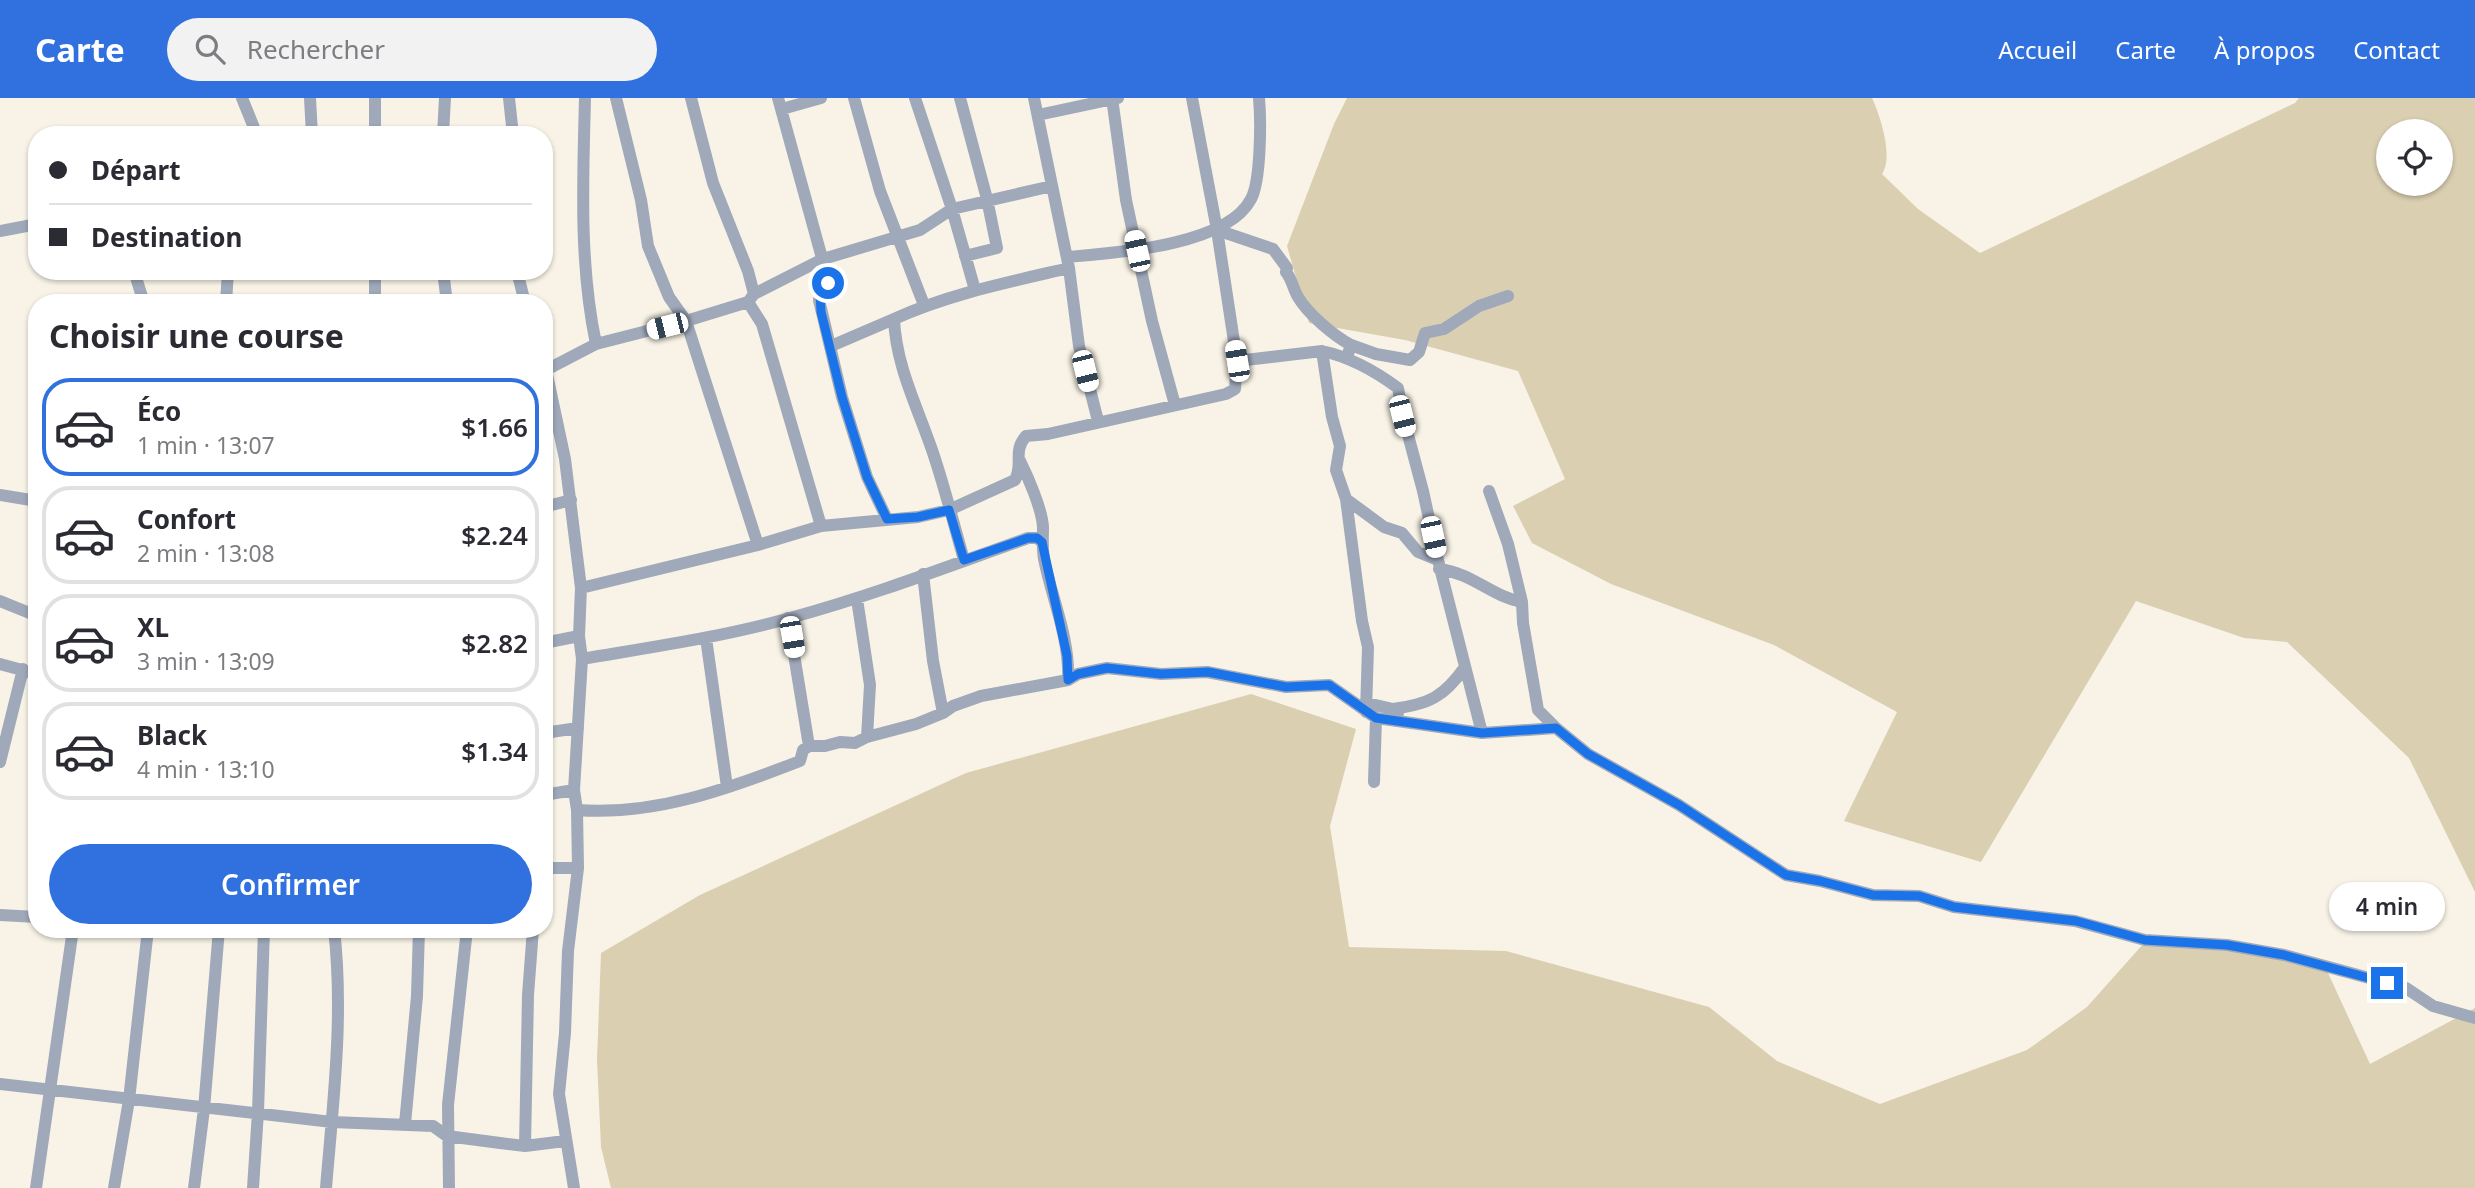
<!DOCTYPE html>
<html lang="fr">
<head>
<meta charset="utf-8">
<style>
	body { margin:0; font-family:"Noto Sans",sans-serif; background:#f2f2f3; color:#2b2b33; height:100vh; display:flex; flex-direction:column; font-size:26px; white-space:nowrap }
	* { box-sizing:border-box; margin:0 }
	p { font-size:23px; color:#7c7c81 }
	.icon { flex:none; width:38px; height:38px; fill:none; stroke:currentColor; stroke-width:2; stroke-linecap:round; stroke-linejoin:round }
	.map { position:relative; flex:1; overflow:hidden }
	.drawer { position:absolute; left:28px; top:196px; width:525px; height:644px; display:flex; flex-direction:column; background:#fff; border-radius:28px; box-shadow:0 2px 5px #0004 }
	.drawer>* { flex:none }
	.banner { position:absolute; left:28px; top:28px; width:525px; height:154px; border-radius:28px; box-shadow:0 2px 5px #0004; display:grid; align-content:center; height:154px; padding:0 21px; background:#fff }
	.buttons { position:absolute; left:2376px; top:21px; display:grid; gap:14px }
	.buttons a { display:grid; place-items:center; width:77px; height:77px; border-radius:50%; background:#fff; box-shadow:0 2px 5px #0004; font-size:35px }
	.end { position:absolute; width:32px; height:32px; margin:-16px; border:9px solid #1a73e8; background:#fff; box-shadow:0 0 0 4px #fff }
	.from { border-radius:50% }
	.bubble { position:absolute; height:49px; border-radius:24px; background:#fff; box-shadow:0 2px 5px #0004; font-size:23px; font-weight:600; line-height:49px; text-align:center }
	.car { position:absolute; width:21px; height:42px; margin:-21px -10px; border-radius:9px; box-shadow:0 0 5px 2px #0007; background:linear-gradient(#fff 24%,#345 0 40%,#fff 0 76%,#345 0 86%,#fff 0) }
	.banner b { display:flex; align-items:center; gap:24px; height:66px; font-size:26px }
	.banner b+b { border-top:2px solid #e1e1e2 }
	.banner i { width:18px; height:18px; background:#2b2b33 }
	ul { padding:0; list-style:none }
	li { display:flex; align-items:center; gap:21px; height:98px; margin:0 14px 10px; padding:0 7px; border:4px solid #e1e1e2; border-radius:28px }
	li div { flex:1 }
	li b { display:block; font-size:26px }
	li em { font-style:normal; font-weight:600 }
	li.selected { border-color:#3071df }
	li>.icon { width:63px; height:63px; stroke-width:1.5 }
	h2 { padding:0 21px; font-size:32px; line-height:84px }
	.button { display:flex; gap:14px; margin-top:auto; padding:14px 21px }
	.button a { flex:1; height:80px; border-radius:42px; background:#3071df; color:#fff; font-size:28px; font-weight:600; line-height:80px; text-align:center }
	header { display:flex; align-items:center; gap:42px; box-sizing:border-box; height:98px; padding:0 35px; background:#3071df; color:#fff }
	header strong { font-size:33px }
	nav { display:flex; gap:38px; margin-inline-start:auto; font-size:24px }
	.search { width:490px; height:63px; background:#f2f2f3; display:flex; align-items:center; gap:18px; box-sizing:border-box; padding:0 24px; border-radius:38px; color:#7c7c81; font-size:26px }
	.map>svg:first-child { display:block }
	.green { fill:#dacfb1; fill-rule:evenodd }
	.lines { fill:none; stroke-linecap:round; stroke-linejoin:round }
	.minor { stroke:#9fa9ba; stroke-width:12 }
	.route { stroke:#1a73e8; stroke-width:9 }
</style>
</head>
<body>
<header>
<strong>Carte</strong>
<div class="search"><svg class="icon" aria-label="search" viewBox="0 0 24 24"><circle cx="10" cy="10" r="6"/><path d="M15 15l6 6"/></svg>Rechercher</div>
<nav><a>Accueil</a><a>Carte</a><a>À propos</a><a>Contact</a></nav>
</header>
<div class="map">
<svg width="2475" height="1090" viewBox="0 0 2475 1090">
	<rect width="100%" height="100%" fill="#f8f3e6"/>
	<path class="green" d="M1347 0H1872C1880 17 1894 59 1882 76L1918 111 1980 155 2295 5 2299 0H2475V794L2409 660 2287 544 2244 540 2136 503 1981 764 1844 723 1897 614 1774 547 1611 486 1532 445 1513 408 1565 381 1518 273 1405 242 1309 225 1287 148 1334 26ZM2389 33H2441V86H2389Z
		M1251 596 1356 631 1330 728 1349 849 1506 853 1709 909 1777 963 1880 1006 2027 952 2087 909 2144 845 2322 862 2370 966 2475 910V1090H611L601 1049 597 962 601 855 700 797 966 675Z"/>
	<g class="lines">
		<path class="minor" d="M242 0 257 37
			M310 0 312 37
			M375 0V37
			M509 0 513 37
			M616 0 641 102 648 148 669 199 686 223 758 447
			M691 0 713 85 748 173 754 196
			M778 0 828 182 820 195 819 202 842 299 867 379 887 421
			M854 0 880 93 924 207
			M915 0 952 111 975 192
			M960 0 987 101 997 150 965 158
			M1034 0 1069 170 1079 248 1098 323
			M1112 0 1126 102 1152 223 1175 307
			M782 11 821 0
			M1038 17 1118 0
			M443 37 445 0
			M1217 132 1273 151 1287 170 1286 174C1292 181 1293 191 1298 199 1308 216 1334 238 1351 247
			M0 133 37 126
			M1067 159C1114 155 1227 148 1251 101 1261 83 1261 22 1259 0
			M134 173 144 205
			M443 173 447 205
			M517 173 525 205
			M748 204 762 226 821 428
			M226 205 228 173
			M375 205V173
			M596 246 686 223 748 204 754 196 823 161 920 132 952 111 1052 88
			M831 248 894 221
			M1322 253C1350 259 1375 273 1398 290L1403 318 1423 393 1438 462
			M1347 259 1351 247 1376 256 1410 262 1419 254 1425 235 1444 231 1479 208 1508 198
			M1237 263 1322 253 1332 319 1340 348 1336 372 1346 401 1362 523 1368 549 1366 614
			M1020 363C1028 379 1042 411 1043 429 1043 440 1042 450 1044 461 1052 501 1070 541 1068 582
			M1489 393 1508 446 1522 504 1523 525 1538 612 1556 630
			M0 397 37 403
			M1346 401 1384 429 1402 435 1418 454 1438 462 1482 635
			M544 409 571 402
			M964 462C953 424 944 386 931 349 916 306 896 267 894 221 949 196 1009 184 1069 170
			M1439 471C1472 475 1491 498 1522 504
			M923 476 933 563 943 615
			M581 490 758 447 821 428 918 419 949 412 1015 382C1024 365 1012 354 1026 338L1048 336 1226 296 1235 291 1237 263 1217 132 1192 0
			M857 501 870 587 867 639
			M0 503 37 518
			M788 520 809 648
			M706 540 727 689
			M544 545 579 538
			M582 561C652 549 722 539 790 520 871 498 949 468 1028 440H1037L1042 444
			M0 566 37 576
			M1367 605 1393 611 1398 615
			M1393 611C1429 606 1444 599 1465 569
			M544 635 578 630
			M0 664 23 571
			M1374 684 1376 620
			M544 697 574 692
			M577 712C654 718 728 691 800 663L803 652 809 648H825L840 644 855 645 867 639 916 626 943 615 953 608 981 598 1068 582 1078 576 1107 570 1161 576 1207 574 1286 589 1329 587 1376 620 1482 635 1556 630 1588 656 1679 707 1786 777 1820 783 1873 797 1919 798 1954 809 2075 823 2145 842 2227 847 2284 857 2406 890 2433 908 2475 920
			M544 770H578
			M0 817 37 819
			M0 986 332 1024 433 1028 447 1038 500 1045 525 1048 565 1043
			M405 1026 417 898 419 831
			M525 1048 528 897 533 831
			M36 1090 73 831
			M114 1090 129 1002 148 831
			M194 1090 204 1011 219 831
			M253 1090 258 1014 264 831
			M326 1090C333 1004 344 918 334 831
			M449 1090 448 1007 467 831
			M574 1090 559 996 565 935 568 853 578 770 577 712 574 692 582 561 579 538 581 490 565 361 546 272 596 246C579 165 583 82 585 0"/>
	</g>
	<g class="lines">
		<path class="route" d="M828 185 820 195 821 214 842 299 867 379 887 421 918 419 949 412 964 462 1028 440H1037L1042 444 1067 558 1068 582 1078 576 1107 570 1161 576 1208 574 1286 589 1329 587 1376 620 1482 635 1556 630 1588 656 1679 707 1786 777 1820 783 1873 797 1919 798 1954 809 2076 823 2145 842 2227 847 2284 857 2387 885"/>
	</g>
</svg>
<div class="buttons">
<a><svg class="icon" aria-label="locate" viewBox="0 0 24 24"><circle cx="12" cy="12" r="6"/><path d="M12 2v4M12 18v4M2 12h4M18 12h4"/></svg></a>
</div>
<i class="end from" style="left:828px;top:185px"></i>
<i class="end" style="left:2387px;top:885px"></i>
<div class="bubble" style="left:2329px;top:784px;width:116px">4 min</div>
<i class="car" style="left:1137px;top:153px;rotate:348deg"></i>
<i class="car" style="left:667px;top:228px;rotate:256deg"></i>
<i class="car" style="left:1237px;top:263px;rotate:351deg"></i>
<i class="car" style="left:1085px;top:273px;rotate:166deg"></i>
<i class="car" style="left:1402px;top:318px;rotate:166deg"></i>
<i class="car" style="left:1433px;top:439px;rotate:168deg"></i>
<i class="car" style="left:792px;top:539px;rotate:170deg"></i>
<div class="banner">
<b><i class="from"></i>Départ</b>
<b><i></i>Destination</b>
</div>
<section class="drawer">
<h2>Choisir une course</h2>
<ul>
<li class="selected"><svg class="icon" aria-label="car" viewBox="0 0 24 24"><path d="M5 17H2v-5l4-1 3-4h7l3 4 3 1v5h-3M9 17h6M6 11h13"/><circle cx="7" cy="17" r="2"/><circle cx="17" cy="17" r="2"/></svg><div><b>Éco</b><p>1 min · 13:07</p></div><em>$1.66</em></li>
<li><svg class="icon" aria-label="car" viewBox="0 0 24 24"><path d="M5 17H2v-5l4-1 3-4h7l3 4 3 1v5h-3M9 17h6M6 11h13"/><circle cx="7" cy="17" r="2"/><circle cx="17" cy="17" r="2"/></svg><div><b>Confort</b><p>2 min · 13:08</p></div><em>$2.24</em></li>
<li><svg class="icon" aria-label="car" viewBox="0 0 24 24"><path d="M5 17H2v-5l4-1 3-4h7l3 4 3 1v5h-3M9 17h6M6 11h13"/><circle cx="7" cy="17" r="2"/><circle cx="17" cy="17" r="2"/></svg><div><b>XL</b><p>3 min · 13:09</p></div><em>$2.82</em></li>
<li><svg class="icon" aria-label="car" viewBox="0 0 24 24"><path d="M5 17H2v-5l4-1 3-4h7l3 4 3 1v5h-3M9 17h6M6 11h13"/><circle cx="7" cy="17" r="2"/><circle cx="17" cy="17" r="2"/></svg><div><b>Black</b><p>4 min · 13:10</p></div><em>$1.34</em></li>
</ul>
<div class="button"><a>Confirmer</a></div>
</section>
</div>
</body>
</html>
